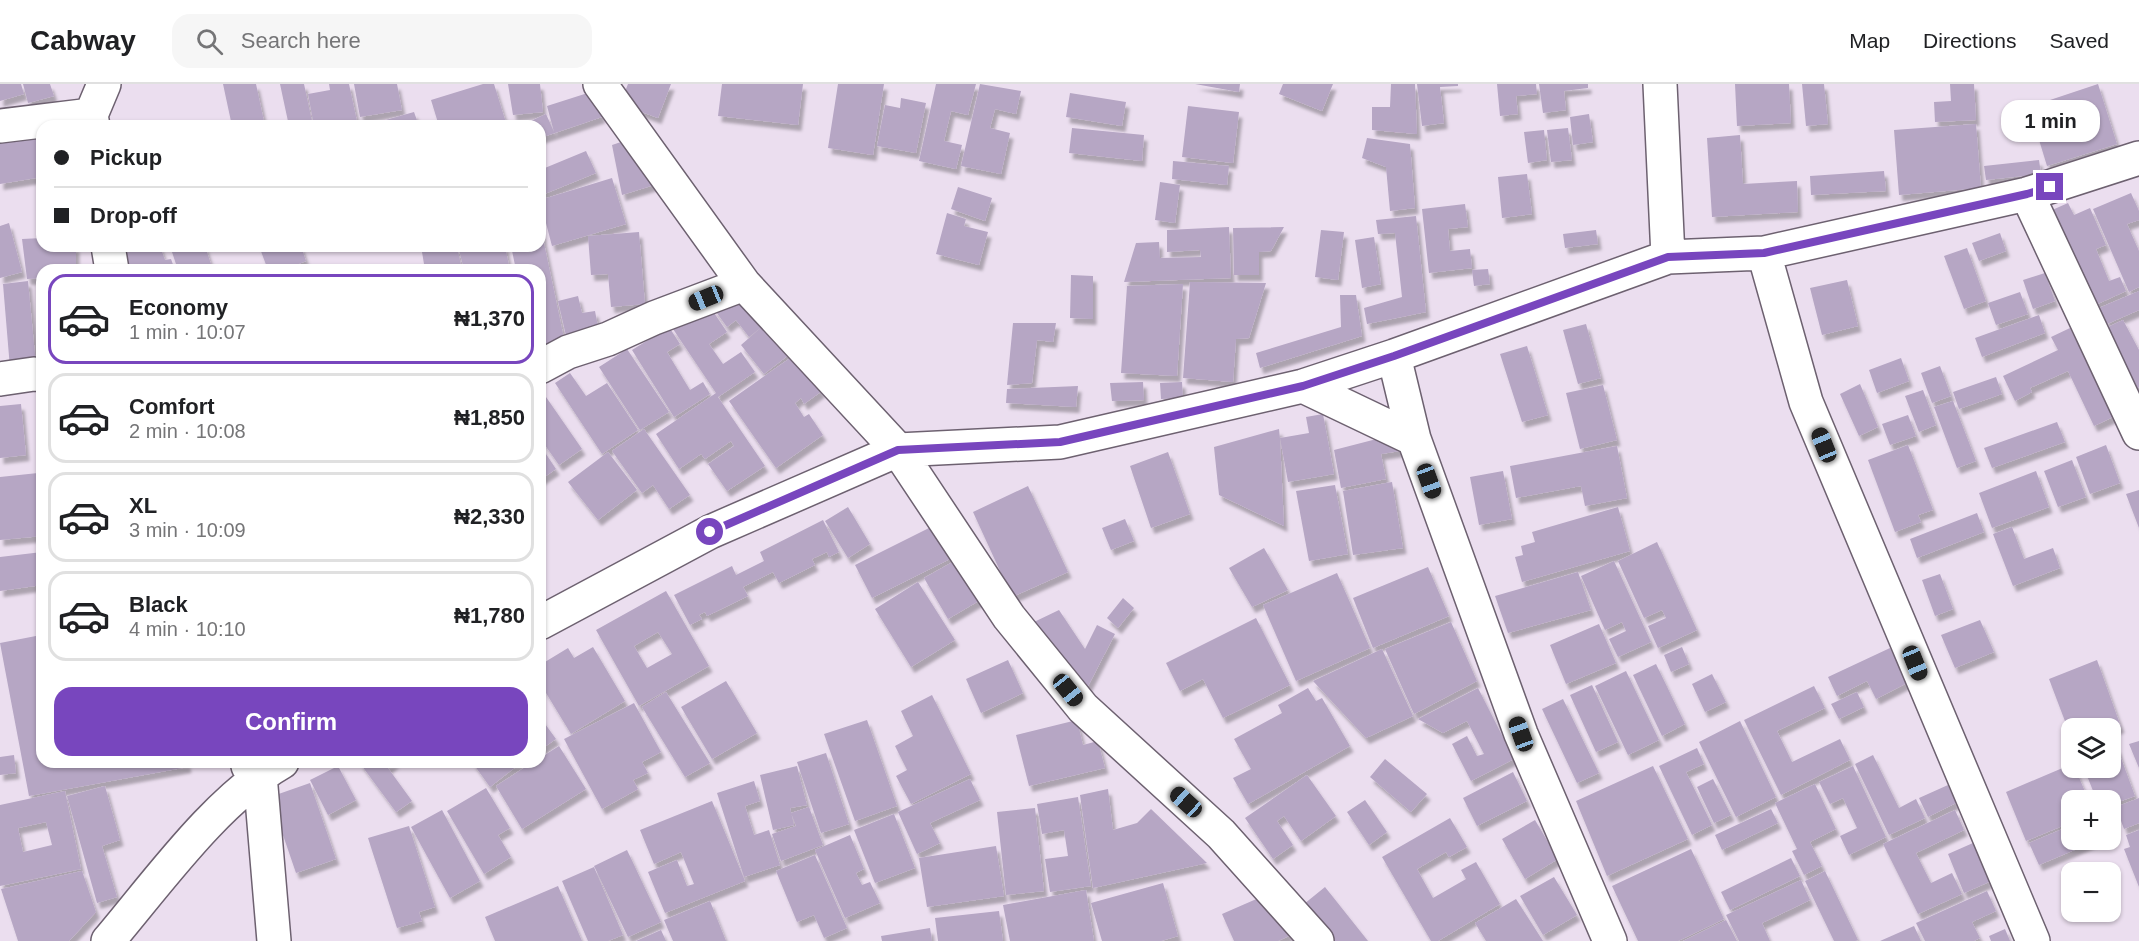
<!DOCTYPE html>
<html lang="en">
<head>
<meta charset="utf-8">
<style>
	body { margin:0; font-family:Helvetica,sans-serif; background:#f6f6f6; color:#202124; height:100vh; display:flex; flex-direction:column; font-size:22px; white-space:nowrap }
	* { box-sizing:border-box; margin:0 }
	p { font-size:20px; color:#757577 }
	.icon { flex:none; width:33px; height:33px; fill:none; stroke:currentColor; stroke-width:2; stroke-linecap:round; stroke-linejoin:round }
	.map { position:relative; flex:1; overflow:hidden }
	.side { position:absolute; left:36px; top:180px; width:510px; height:504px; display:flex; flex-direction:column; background:#fff; border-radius:18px; box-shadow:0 2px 4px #0004 }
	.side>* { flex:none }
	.top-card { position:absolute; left:36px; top:36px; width:510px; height:132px; border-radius:18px; box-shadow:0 2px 4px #0004; display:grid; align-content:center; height:132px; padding:0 18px; background:#fff }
	.fabs { position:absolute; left:2061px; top:634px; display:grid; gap:12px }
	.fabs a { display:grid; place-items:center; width:60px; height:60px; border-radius:12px; background:#fff; box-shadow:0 2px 4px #0004; font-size:30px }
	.end { position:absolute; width:27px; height:27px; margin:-14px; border:8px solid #7846be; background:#fff; box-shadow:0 0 0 3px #fff }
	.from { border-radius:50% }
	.bubble { position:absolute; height:42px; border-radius:18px; background:#fff; box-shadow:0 2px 4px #0004; font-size:20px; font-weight:600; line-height:42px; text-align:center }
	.car { position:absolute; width:18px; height:36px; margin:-18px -9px; border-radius:8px; box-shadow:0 0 4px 2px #0007; background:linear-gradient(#222 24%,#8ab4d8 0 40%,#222 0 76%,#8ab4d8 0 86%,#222 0) }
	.top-card b { display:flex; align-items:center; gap:21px; height:57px; font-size:22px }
	.top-card b+b { border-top:2px solid #e0e0e0 }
	.top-card i { width:15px; height:15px; background:#202124 }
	ul { padding:10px 0 0; list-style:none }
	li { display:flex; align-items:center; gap:18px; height:90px; margin:0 12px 9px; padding:0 6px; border:3px solid #e0e0e0; border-radius:18px }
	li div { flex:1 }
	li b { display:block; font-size:22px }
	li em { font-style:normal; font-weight:600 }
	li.current { border-color:#7846be }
	li>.icon { width:54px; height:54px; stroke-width:1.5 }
	.primary-button { display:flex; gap:12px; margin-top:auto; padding:12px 18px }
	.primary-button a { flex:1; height:69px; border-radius:18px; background:#7846be; color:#fff; font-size:24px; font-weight:600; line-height:69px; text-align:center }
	header { display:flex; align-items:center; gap:36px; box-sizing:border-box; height:84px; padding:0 30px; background:#fff; border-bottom:2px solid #e0e0e0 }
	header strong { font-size:28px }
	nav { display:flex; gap:33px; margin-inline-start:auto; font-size:21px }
	.search { width:420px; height:54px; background:#f6f6f6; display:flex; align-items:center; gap:15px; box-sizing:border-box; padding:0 21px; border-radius:18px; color:#757577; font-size:22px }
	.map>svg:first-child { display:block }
	.building { fill:#b6a6c4; fill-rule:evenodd; filter:url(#shadow) }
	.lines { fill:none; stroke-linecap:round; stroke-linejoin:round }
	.minor-casing { stroke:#6d6170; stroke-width:36 }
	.minor { stroke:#fff; stroke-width:33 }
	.route { stroke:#7846be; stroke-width:8 }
</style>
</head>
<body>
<header>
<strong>Cabway</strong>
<div class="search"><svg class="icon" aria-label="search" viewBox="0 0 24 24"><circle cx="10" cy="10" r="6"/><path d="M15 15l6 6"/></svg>Search here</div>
<nav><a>Map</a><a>Directions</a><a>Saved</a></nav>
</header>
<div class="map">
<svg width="2139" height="857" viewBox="0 0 2139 857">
	<defs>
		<filter id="shadow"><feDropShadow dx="3.5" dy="6" stdDeviation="1.5" flood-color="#0004"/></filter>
	</defs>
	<rect width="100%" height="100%" fill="#ebdeef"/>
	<path class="building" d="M0 0H21L24 10 0 17Z
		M23 0H50L54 12 28 19Z
		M223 0H256L265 42H232Z
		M280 0H304L313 42H289Z
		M329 0H349L358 42H314L308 10 330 6Z
		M354 0H397L402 26 360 33Z
		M483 0H494L507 42H439L431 16Z
		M508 0H540L543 28 513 31Z
		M628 0H671L658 34 620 20Z
		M722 0H803L798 41 718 32Z
		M838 0H884L873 71 828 64Z
		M936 0H976L968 31 951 27 944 57 962 61 956 85 919 77Z
		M980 0 1021 7 1016 30 995 25 990 44 1010 49 1001 90 961 82Z
		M1195 0H1240L1239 8Z
		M1283 0H1333L1322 27 1279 10Z
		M1391 0H1415L1417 50 1372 46V23H1390Z
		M1417 0H1458V2L1440 3 1444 39 1422 42Z
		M1497 0H1536L1537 10 1516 12 1518 30 1500 32Z
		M1539 0H1588V4L1564 7 1566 26 1543 29Z
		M1735 0H1789L1791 39 1737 42Z
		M1802 0H1824L1828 40 1806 42Z
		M1950 0H1974L1976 36 1935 38 1934 18 1951 17Z
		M2098 0 2117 60 2047 82 2029 23Z
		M594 7 602 33 540 54V42H520L546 30 554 48 547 22Z
		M1070 9 1126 18 1122 42 1066 33Z
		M901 14 926 19 916 69 877 62 885 21 900 24Z
		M1188 22 1239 28 1233 79 1182 73Z
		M414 28 419 42H368V41Z
		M1589 30 1593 58 1573 61 1570 33Z
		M1976 40 1981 104 1899 111 1894 46Z
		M42 44V93L0 100V51Z
		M1072 44 1144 51 1142 77 1069 69Z
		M1568 44 1572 76 1551 78 1547 46Z
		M1544 46 1547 76 1528 79 1524 48Z
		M1740 51 1743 100 1797 97 1798 128 1712 133 1707 54Z
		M1367 54 1410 60 1415 124 1390 127 1386 83 1362 74Z
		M627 56 657 100 622 111 612 61Z
		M586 67 596 89 542 111 540 106V86Z
		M2039 76 2041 90 1986 96 1984 82Z
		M1173 77 1229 82 1227 101 1172 95Z
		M1884 87 1886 107 1811 111 1810 92Z
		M1527 90 1532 130 1502 134 1498 93Z
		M612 94 626 140 552 162 540 116Z
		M1160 98 1180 101 1175 139 1155 136Z
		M958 103 992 114 985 137 951 125Z
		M2131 109 2139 127V136L2127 140 2139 167V203L2129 208 2093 125Z
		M2068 119 2074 131 2090 124 2106 161 2096 165 2109 197 2120 193 2126 207 2091 223 2050 127Z
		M1465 120 1468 143 1448 145 1450 167 1470 165 1472 184 1429 189 1422 125Z
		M947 129 966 135 964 142 988 148 979 181 936 170Z
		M1416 132 1426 228 1367 240 1364 224 1402 213 1395 149 1378 150 1376 136Z
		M9 139 22 188 0 194V142Z
		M540 140 565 259 540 264V186H516L511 162H540Z
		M1229 143 1231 194 1124 198 1136 159 1159 158 1160 174 1201 173 1200 166 1167 168V146Z
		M1284 143 1271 167 1259 168V191H1234L1233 144Z
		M1321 146 1344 148 1338 196 1315 193Z
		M1596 146 1598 160 1565 164 1563 150Z
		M639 148 645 220 611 223 608 190 591 191 588 152Z
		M2000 149 2006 167 1979 177 1972 159Z
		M1374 153 1381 200 1362 204 1355 156Z
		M42 154V162H76V186H42V194L27 195 22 155Z
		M147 162H160L165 176 171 175 175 186H128L122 170Z
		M170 162H205L213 186H178Z
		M259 162H301L306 177 283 186H268Z
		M436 162H457L462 186H425L422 168 436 165Z
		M458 162H505L510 186H464Z
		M1967 164 1986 217 1964 225 1944 172Z
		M1488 185 1490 200 1474 202 1472 186Z
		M2045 189 2055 217 2033 225 2023 196Z
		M1071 191 1093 192V235L1070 234Z
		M1847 196 1858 242 1822 251 1810 204Z
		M28 197 36 282 10 284 3 200Z
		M1190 198 1266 199 1249 254 1236 255 1233 298 1183 294Z
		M1183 200 1177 292 1121 289 1127 202Z
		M745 202 795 266 764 290 741 261 764 241 749 253 736 236 727 243 714 225Z
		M2139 207V226L2107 240 2099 224Z
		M2020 208 2028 230 1996 241 1988 219Z
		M1340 211H1356L1362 252 1260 284 1256 269 1341 243Z
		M578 212 582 229 595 227 599 248 567 256 558 217Z
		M708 220 727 248 709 260 723 280 741 268 755 288 718 313 765 382 727 407 708 380 734 362 731 357 705 375 701 370 679 385 656 350 716 309 673 245Z
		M2039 231 2045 249 1982 273 1975 254Z
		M2123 236 2139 266V303L2134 306 2104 245Z
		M1013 239H1056L1053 258 1037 256 1032 299 1007 301Z
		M1586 240 1601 294 1578 300 1563 246Z
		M669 243 680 260 667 268 690 306 703 298 710 310 674 333 632 266Z
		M2070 244 2113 333 2094 342 2068 287 2030 304 2032 308 2015 317 2003 292 2058 266 2051 253Z
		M1527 262 1548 331 1522 338 1500 270Z
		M627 265 669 328 640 346 599 283Z
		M796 270 822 307 804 320 801 314 795 319 804 333 809 330 823 351 776 384 729 317Z
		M1901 274 1909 297 1877 309 1869 286Z
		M1940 282 1951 312 1932 319 1921 289Z
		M570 289 586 312 607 299 638 346 602 370 555 299Z
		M1996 293 2002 310 1959 325 1953 308Z
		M1143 298 1144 316 1112 317 1110 299Z
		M1182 298 1183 314 1161 315 1160 299Z
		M1860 300 1878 343 1859 352 1840 310Z
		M1603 301 1617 356 1580 365 1566 309Z
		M1078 302 1076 323 1006 319 1007 305Z
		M1923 306 1936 341 1919 348 1905 312Z
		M546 313 582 365 559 381 540 354V317Z
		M1953 317 1976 377 1957 384 1934 323Z
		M21 320 26 371 0 374V322Z
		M1323 330 1334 390 1288 398 1280 354 1309 349 1306 333Z
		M1908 331 1916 352 1890 361 1882 340Z
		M2057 338 2065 358 1992 384 1984 364Z
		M644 345 690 411 669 425 653 401 642 409 612 367Z
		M1279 345 1280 355 1284 442 1219 411 1214 363Z
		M1396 350 1400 367 1381 370 1386 395 1341 404 1334 366Z
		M540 361 556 385 540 396Z
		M1908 361 1933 426 1918 431 1921 438 1895 448 1868 376Z
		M2106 361 2120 399 2090 410 2076 373Z
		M1617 362 1627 414 1585 422 1581 402 1516 414 1510 382Z
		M608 368 637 406 598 436 568 398Z
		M1168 368 1190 430 1151 444 1130 382Z
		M2072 376 2086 413 2058 423 2044 387Z
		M1503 387 1512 435 1479 441 1470 393Z
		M2036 387 2049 423 1992 444 1979 409Z
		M38 389 42 452 0 456V393Z
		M1392 398 1403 464 1353 471 1343 407Z
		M1335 401 1348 470 1309 477 1296 407Z
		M1028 402 1068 488 1012 513 973 428Z
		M2139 406V444L2126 410Z
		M848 423 870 460 848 474 825 437Z
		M1618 423 1630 467 1522 498 1515 473 1523 471 1521 462 1535 458 1532 448Z
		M1977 429 1984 448 1917 474 1910 455Z
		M1125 435 1134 457 1111 466 1102 444Z
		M823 436 839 468 829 473 827 468 812 475 815 481 779 499 773 488 743 503 748 512 707 532 705 528 699 531 702 535 690 541 674 511 732 482 736 491 764 477 760 468Z
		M935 441 952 474 872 514 855 481Z
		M2012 443 2024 475 2053 464 2060 484 2013 502 1993 450Z
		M1657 458 1697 546 1658 564 1648 542 1666 534 1662 526 1644 534 1618 477Z
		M1264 464 1288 506 1252 523 1229 484Z
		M42 468V501L0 507V473Z
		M958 475 982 515 948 535 924 494Z
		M1614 477 1651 558 1618 573 1609 555 1626 547 1622 538 1605 546 1581 492Z
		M1428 483 1449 532 1373 564 1353 514Z
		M1578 488 1591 526 1508 549 1495 512Z
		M1337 489 1370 564 1296 597 1263 521Z
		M1940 490 1953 525 1935 532 1922 496Z
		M918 498 955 556 911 583 875 525Z
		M666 507 709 582 639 622 596 546ZM658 548 672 570 647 584 634 562Z
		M1123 514 1134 524 1118 544 1107 534Z
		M1059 526 1085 565 1097 541 1115 550 1086 606 1034 538Z
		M1256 534 1290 601 1223 634 1203 595 1180 607 1166 579Z
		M1980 536 1994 568 1955 584 1941 551Z
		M1451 538 1477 597 1414 630 1385 565Z
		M1599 540 1616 579 1566 600 1550 561Z
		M41 551 42 678H187L188 683 29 712 0 559Z
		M593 563 625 617 571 650 540 599V581L568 564 574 574Z
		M1682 563 1689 580 1671 588 1664 571Z
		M1890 564 1907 599 1876 615 1867 597 1837 612 1828 593Z
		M1382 565 1413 632 1366 654 1313 597Z
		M1008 576 1023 609 981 629 966 595Z
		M2097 576 2121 643 2110 647V645H2072L2071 653 2049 595Z
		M1656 580 1685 640 1662 652 1633 591Z
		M1626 587 1659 656 1628 671 1595 602Z
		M1712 590 1726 618 1705 628 1692 600Z
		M726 597 757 649 712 675 681 623Z
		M1592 601 1618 658 1596 668 1570 611Z
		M1814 602 1825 624 1777 647 1792 678 1840 655 1850 676 1781 711 1744 636Z
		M1308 604 1316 617 1322 614 1350 662 1248 720 1233 694 1251 685 1234 655 1282 629 1278 621Z
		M1478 604 1514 675 1471 697 1452 660 1467 652 1477 672 1484 670 1467 637 1443 649 1418 635Z
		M666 608 710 679 685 693 642 623Z
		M1857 608 1864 623 1839 635 1831 620Z
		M932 611 971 690 911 720 896 692 907 686 895 662 913 652 901 627Z
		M1563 615 1599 689 1577 699 1542 625Z
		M634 619 661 668 642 678 648 689 633 696 638 705 602 725 564 655Z
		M540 633 556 655 540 666Z
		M867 636 897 722 855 737 824 650Z
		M1077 636 1083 661 1098 657 1105 684 1029 702 1016 651Z
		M1740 637 1776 713 1736 733 1699 658Z
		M2139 657V684L2129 660Z
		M559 662 586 705 522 745 496 702 533 678H540V674Z
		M2117 663 2135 712 2110 721V717H2097L2084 684H2110V665Z
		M1697 664 1704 680 1686 688 1712 741 1692 751 1659 682Z
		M826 669 849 740 821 749 797 678Z
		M14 671 16 689 0 691V673Z
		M1873 671 1899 724 1916 715 1925 734 1889 751 1855 680Z
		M1385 675 1427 710 1411 728 1370 693Z
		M359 678H396L388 684 412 717 396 728Z
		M472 678H522L490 703Z
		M2072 680V684H2075L2089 717H2072V738L2026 757 2006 708Z
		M338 682 356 716 328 731 310 696Z
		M797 682 807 721 790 724 794 741 773 746 760 691Z
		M1653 682 1688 755 1607 792 1576 717Z
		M1853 682 1886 753 1849 771 1840 752 1857 744 1843 714 1830 720 1819 698Z
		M1513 688 1527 717 1477 742 1463 714Z
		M1307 691 1336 732 1301 757 1284 732 1277 737 1293 761 1273 775 1245 734Z
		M970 695 980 716 930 739 940 759 917 770 898 728Z
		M1713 695 1731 731 1714 739 1697 703Z
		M754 697 760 717 745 722 754 751 769 746 780 781 744 793 717 709Z
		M310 699 336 775 296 789 270 713Z
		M1815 700 1836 745 1810 758 1822 782 1804 791 1792 767 1797 765 1775 719Z
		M1948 701 1956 719 1928 733 1919 714Z
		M105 702 120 756 102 762 117 813 97 819 67 712Z
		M486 704 510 744 498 751 511 773 484 790 447 727Z
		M1108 705 1113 746 1137 739 1151 725 1207 779 1093 804 1080 711Z
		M65 707 81 785 0 802V721ZM46 738 52 761 23 768 18 744Z
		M1078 713 1091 802 1050 808 1045 775 1068 772 1064 746 1042 750 1037 720Z
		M2139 714V739L2124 745 2116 723Z
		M1365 716 1387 748 1369 761 1347 728Z
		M712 717 745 797 665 829 648 788 677 776 687 802 694 800 681 768 654 780 640 746Z
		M809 723 823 761 781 777 772 750 796 742 791 729Z
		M1035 724 1044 807 1006 811 997 728Z
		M1771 725 1778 739 1722 766 1715 751Z
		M442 726 480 797 450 814 411 743Z
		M1955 726 1964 746 1916 769 1931 799 1952 789 1962 810 1918 830 1883 760Z
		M894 730 915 784 875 799 854 746Z
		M1450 734 1467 763 1449 773 1446 768 1417 785 1433 814 1466 795 1461 786 1476 778 1500 820 1438 857H1431L1382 773Z
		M1535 736 1558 775 1525 795 1502 755Z
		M2072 741V756H2098L2039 781 2029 759Z
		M409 742 435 823 419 828 422 837 397 844 368 754Z
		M2139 746V803L2124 765 2130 763 2126 751Z
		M850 751 864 785 856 789 862 801 870 798 880 819 845 834 815 766Z
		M1973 759 1989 798 1964 809 1948 770Z
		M996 762 1004 812 927 823 919 774Z
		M1691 765 1724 835 1678 857H1638L1612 802Z
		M627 766 661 838 628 853 594 782Z
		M815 771 847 844 824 854 814 831 797 838 776 787Z
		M1791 774 1800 792 1730 826 1721 808Z
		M594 783 623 851 608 857H588L562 797Z
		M82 787 96 828 69 857H18L1 805Z
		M1825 787 1858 856 1855 857H1834L1805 797Z
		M1554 793 1577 831 1543 851 1520 812Z
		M1801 796 1810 816 1762 839 1770 857H1739L1726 831Z
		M1163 799 1178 852 1161 857H1102L1091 819Z
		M558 802 582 857H495L485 833Z
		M1325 803 1368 857H1333L1304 820Z
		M1086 806 1094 857H1010L1003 821Z
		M1987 807 1996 827 1972 838 1980 854 1974 857H1925L1916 839Z
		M1261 813 1291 851 1278 857H1234L1222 830Z
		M1516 815 1543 857H1486L1475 839Z
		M710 817 726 857H673L664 836Z
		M999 827 1003 857H938L935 834Z
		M1726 836 1737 857H1683Z
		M1914 842 1921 857H1880Z
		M930 844 932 857H882L881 852Z
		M2005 845 2010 857H1991L1989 852Z
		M661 846 666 857H636Z"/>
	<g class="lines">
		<defs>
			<path id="minor" d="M600 0 744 200 898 366 1009 533 1083 624 1221 750 1317 857
				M1660 0 1668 173
				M0 42 91 31
				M93 42 91 31 104 0
				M2027 110 2139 349
				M108 162 112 186
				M1764 169 1806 318 2033 857
				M1394 272 1414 355 1521 650 1610 857
				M540 283 568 268 608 255 654 234 744 200
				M0 295 34 290 42 291
				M1303 302 1414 355
				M540 539 710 448 898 366 1060 358 1303 302 1394 272 1668 173 1764 169 2027 110 2139 74
				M248 682 260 691 274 857
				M108 857C158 798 216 716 282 678"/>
		</defs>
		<use href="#minor" class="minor-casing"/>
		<use href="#minor" class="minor"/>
	</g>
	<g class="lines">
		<path class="route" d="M710 448 898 366 1060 358 1303 302 1394 272 1668 173 1764 169 2027 110 2050 103"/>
	</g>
</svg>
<div class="fabs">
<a><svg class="icon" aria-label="layers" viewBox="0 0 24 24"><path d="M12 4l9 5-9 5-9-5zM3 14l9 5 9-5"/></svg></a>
<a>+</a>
<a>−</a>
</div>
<i class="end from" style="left:710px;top:448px"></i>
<i class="end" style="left:2050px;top:103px"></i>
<div class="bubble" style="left:2001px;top:16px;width:99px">1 min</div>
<i class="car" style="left:706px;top:214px;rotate:248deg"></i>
<i class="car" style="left:1824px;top:361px;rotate:338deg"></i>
<i class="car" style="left:1429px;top:397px;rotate:160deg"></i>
<i class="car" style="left:1915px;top:579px;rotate:158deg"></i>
<i class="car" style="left:1068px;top:606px;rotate:141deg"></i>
<i class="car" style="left:1521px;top:650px;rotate:340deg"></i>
<i class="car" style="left:1186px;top:718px;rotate:312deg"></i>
<div class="top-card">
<b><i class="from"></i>Pickup</b>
<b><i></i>Drop-off</b>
</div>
<section class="side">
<ul>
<li class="current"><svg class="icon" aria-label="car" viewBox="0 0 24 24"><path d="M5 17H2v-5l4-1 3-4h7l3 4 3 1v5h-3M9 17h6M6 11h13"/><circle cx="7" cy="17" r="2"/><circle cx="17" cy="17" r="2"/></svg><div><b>Economy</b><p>1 min · 10:07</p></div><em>₦1,370</em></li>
<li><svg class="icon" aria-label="car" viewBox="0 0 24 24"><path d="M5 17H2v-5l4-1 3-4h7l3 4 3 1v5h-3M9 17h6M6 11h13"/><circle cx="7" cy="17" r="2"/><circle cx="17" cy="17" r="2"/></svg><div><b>Comfort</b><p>2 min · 10:08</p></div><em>₦1,850</em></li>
<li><svg class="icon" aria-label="car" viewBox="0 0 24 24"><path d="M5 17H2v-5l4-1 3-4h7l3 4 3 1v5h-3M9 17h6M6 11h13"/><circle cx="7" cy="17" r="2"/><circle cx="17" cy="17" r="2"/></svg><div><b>XL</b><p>3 min · 10:09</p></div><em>₦2,330</em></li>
<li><svg class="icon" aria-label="car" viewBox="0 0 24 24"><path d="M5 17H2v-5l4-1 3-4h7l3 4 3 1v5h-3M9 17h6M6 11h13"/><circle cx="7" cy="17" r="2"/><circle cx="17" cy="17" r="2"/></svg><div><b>Black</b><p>4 min · 10:10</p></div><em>₦1,780</em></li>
</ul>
<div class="primary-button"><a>Confirm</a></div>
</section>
</div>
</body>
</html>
